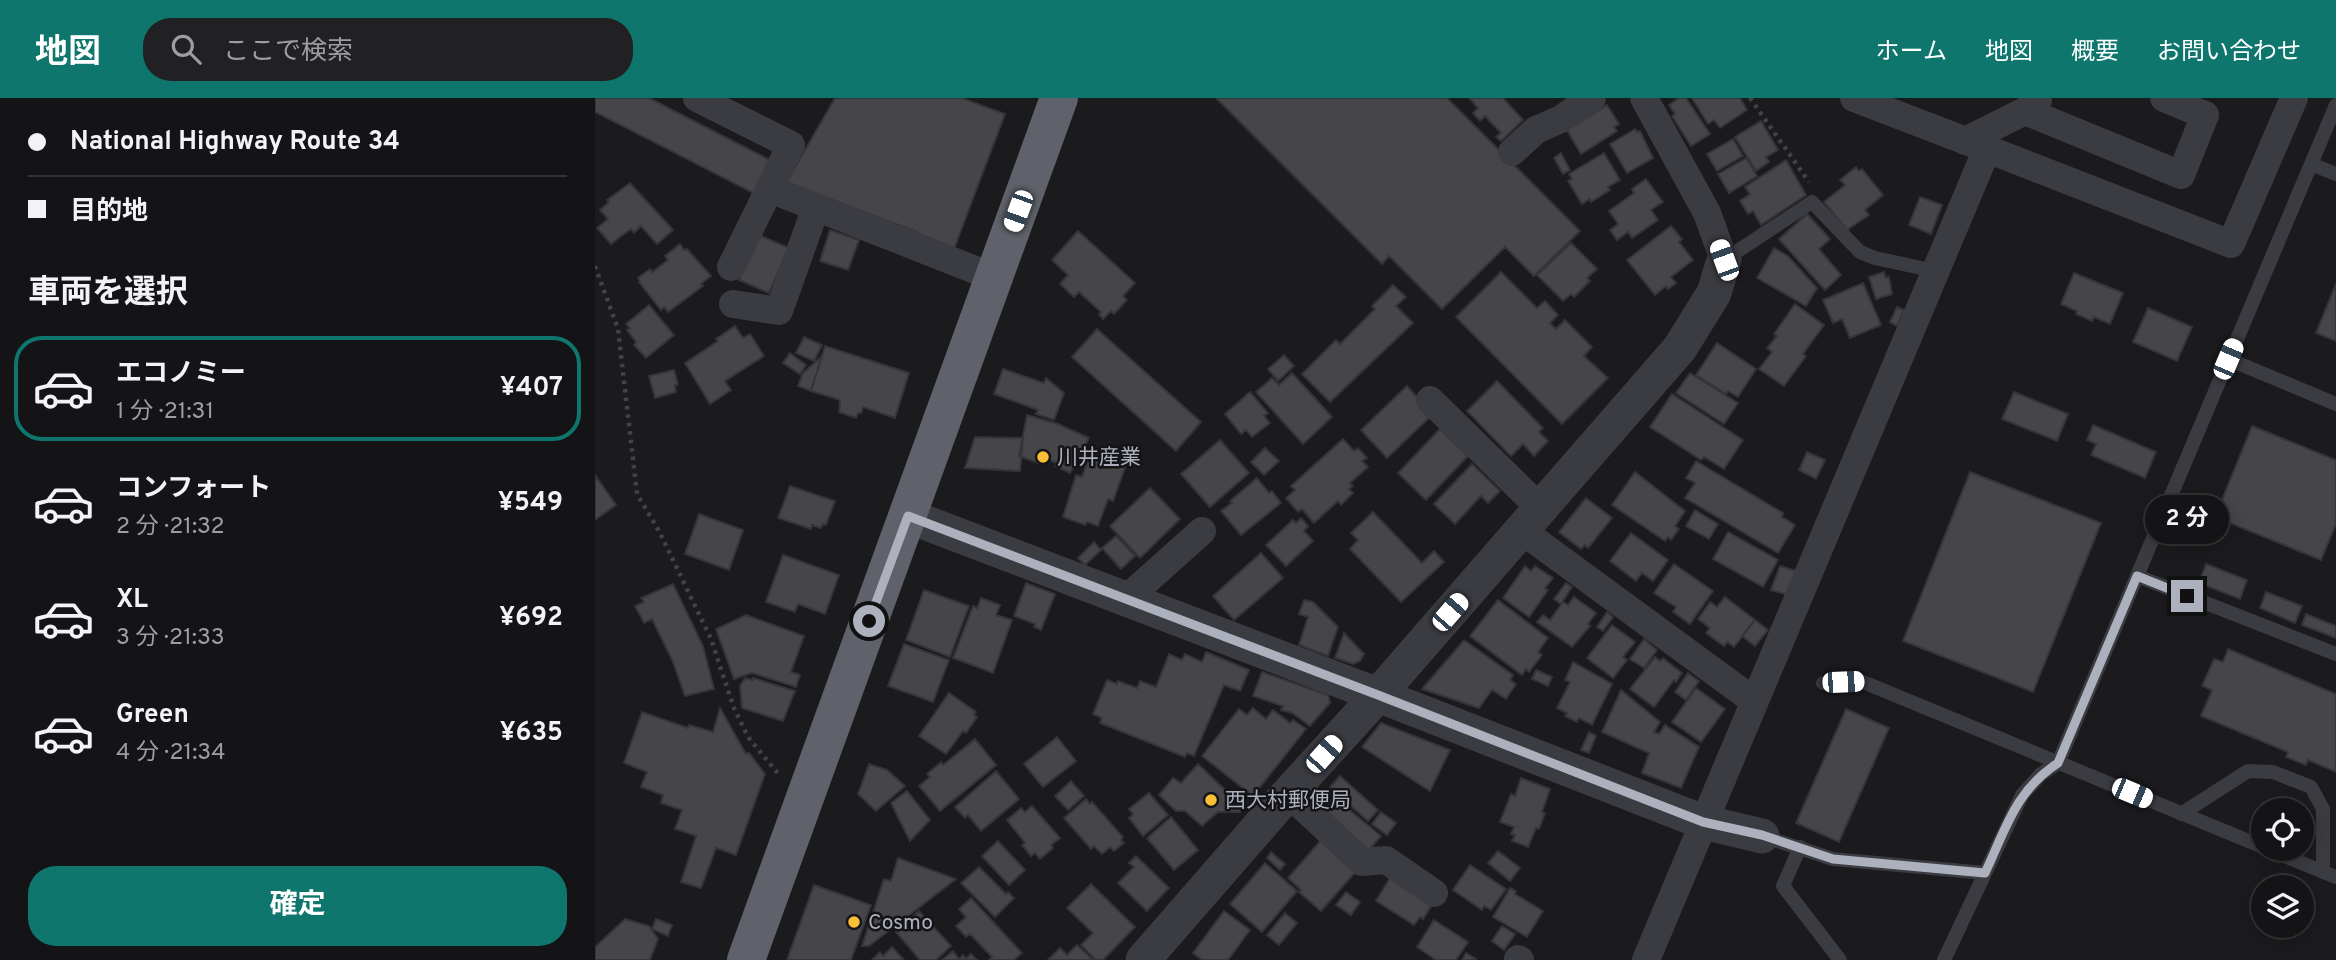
<!DOCTYPE html>
<html lang="ja">
<head>
<meta charset="utf-8">
<style>
	body { margin:0; font-family:Overpass,"Noto Sans JP",sans-serif; background:#212123; color:#f1f3f6; height:100vh; display:flex; flex-direction:column; font-size:26px; white-space:nowrap }
	* { box-sizing:border-box; margin:0 }
	p { font-size:23px; color:#9d9ea1 }
	.icon { flex:none; width:38px; height:38px; fill:none; stroke:currentColor; stroke-width:2; stroke-linecap:round; stroke-linejoin:round }
	.map { position:relative; flex:1; overflow:hidden }
	.drawer { display:flex; flex-direction:column; background:#141416; width:595px }
	.drawer>* { flex:none }
	.hud { display:grid; align-content:center; height:154px; padding:0 28px; background:#141416 }
	.fabs { position:absolute; left:1656px; top:700px; display:grid; gap:14px }
	.fabs a { display:grid; place-items:center; width:63px; height:63px; border-radius:50%; background:#141416; box-shadow:0 4px 18px #0003,0 0 0 2px #333335; font-size:35px }
	.end { position:absolute; width:32px; height:32px; margin:-16px; border:9px solid #adb1bd; background:#111; box-shadow:0 0 0 4px #111 }
	.from { border-radius:50% }
	.bubble { position:absolute; height:49px; border-radius:24px; background:#141416; box-shadow:0 4px 18px #0003,0 0 0 2px #333335; font-size:23px; font-weight:700; line-height:49px; text-align:center }
	.car { position:absolute; width:21px; height:42px; margin:-21px -10px; border-radius:9px; box-shadow:0 0 5px 2px #0007; background:linear-gradient(#fff 24%,#345 0 40%,#fff 0 76%,#345 0 86%,#fff 0) }
	.hud b { display:flex; align-items:center; gap:24px; height:66px; font-size:26px }
	.hud b+b { border-top:2px solid #333335 }
	.hud i { width:18px; height:18px; background:#f1f3f6 }
	ul { padding:0; list-style:none }
	li { display:flex; align-items:center; gap:21px; height:105px; margin:0 14px 10px; padding:0 14px; border:4px solid transparent; border-radius:28px }
	li div { flex:1 }
	li b { display:block; font-size:26px }
	li em { font-style:normal; font-weight:700 }
	li.current { border-color:#0f766e }
	li>.icon { width:63px; height:63px; stroke-width:1.5 }
	h2 { padding:0 28px; font-size:32px; line-height:84px }
	.cta { display:flex; gap:14px; margin-top:auto; padding:14px 28px }
	.cta a { flex:1; height:80px; border-radius:28px; background:#0f766e; color:#fff; font-size:28px; font-weight:700; line-height:80px; text-align:center }
	header { display:flex; align-items:center; gap:42px; box-sizing:border-box; height:98px; padding:0 35px; background:#0f766e; color:#fff }
	header strong { font-size:33px }
	nav { display:flex; gap:38px; margin-inline-start:auto; font-size:24px }
	.search { width:490px; height:63px; background:#212123; display:flex; align-items:center; gap:18px; box-sizing:border-box; padding:0 24px; border-radius:28px; color:#9d9ea1; font-size:26px }
	main { display:flex; flex:1; min-height:0 }
	.map>svg:first-child { display:block }
	.building { fill:#45454a; stroke:#353439; stroke-width:2 }
	.lines { fill:none; stroke-linecap:round; stroke-linejoin:round }
	.path { stroke:#414349; stroke-width:4.5; stroke-dasharray:3.5 5; stroke-linecap:butt }
	.service { stroke:#3b3c42; stroke-width:14 }
	.minor { stroke:#3b3c42; stroke-width:28 }
	.tertiary { stroke:#3b3c42; stroke-width:35 }
	.trunk { stroke:#5f626a; stroke-width:38 }
	.route { stroke:#adb1bd; stroke-width:9 }
	.poi-dot { fill:#fabf36; stroke:#151518; stroke-width:2.5 }
	.labels { text-anchor:middle; stroke-width:5; stroke-linejoin:round; paint-order:stroke }
	.poi-label { font-size:21px; fill:#adb1bd; stroke:#151518; text-anchor:start }
</style>
</head>
<body>
<header>
<strong>地図</strong>
<div class="search"><svg class="icon" aria-label="search" viewBox="0 0 24 24"><circle cx="10" cy="10" r="6"/><path d="M15 15l6 6"/></svg>ここで検索</div>
<nav><a>ホーム</a><a>地図</a><a>概要</a><a>お問い合わせ</a></nav>
</header>
<main>
<section class="drawer">
<div class="hud">
<b><i class="from"></i>National Highway Route 34</b>
<b><i></i>目的地</b>
</div>
<h2>車両を選択</h2>
<ul>
<li class="current"><svg class="icon" aria-label="car" viewBox="0 0 24 24"><path d="M5 17H2v-5l4-1 3-4h7l3 4 3 1v5h-3M9 17h6M6 11h13"/><circle cx="7" cy="17" r="2"/><circle cx="17" cy="17" r="2"/></svg><div><b>エコノミー</b><p>1 分 · 21:31</p></div><em>¥407</em></li>
<li><svg class="icon" aria-label="car" viewBox="0 0 24 24"><path d="M5 17H2v-5l4-1 3-4h7l3 4 3 1v5h-3M9 17h6M6 11h13"/><circle cx="7" cy="17" r="2"/><circle cx="17" cy="17" r="2"/></svg><div><b>コンフォート</b><p>2 分 · 21:32</p></div><em>¥549</em></li>
<li><svg class="icon" aria-label="car" viewBox="0 0 24 24"><path d="M5 17H2v-5l4-1 3-4h7l3 4 3 1v5h-3M9 17h6M6 11h13"/><circle cx="7" cy="17" r="2"/><circle cx="17" cy="17" r="2"/></svg><div><b>XL</b><p>3 分 · 21:33</p></div><em>¥692</em></li>
<li><svg class="icon" aria-label="car" viewBox="0 0 24 24"><path d="M5 17H2v-5l4-1 3-4h7l3 4 3 1v5h-3M9 17h6M6 11h13"/><circle cx="7" cy="17" r="2"/><circle cx="17" cy="17" r="2"/></svg><div><b>Green</b><p>4 分 · 21:34</p></div><em>¥635</em></li>
</ul>
<div class="cta"><a>確定</a></div>
</section>
<div class="map">
<svg width="1741" height="862" viewBox="0 0 1741 862">
	<rect width="100%" height="100%" fill="#1b1a1d"/>
	<path class="building" d="M0 0H54L177 63 160 96 0 14Z
		M240 0H367L410 16 359 151 322 136V134L191 85Z
		M621 0H852L985 133 939 178 910 149 847 211 794 158 787 166Z
		M874 0H908L928 22 906 43 901 39 906 35 890 18 885 23 878 15 883 10Z
		M1084 0H1091L1115 36 1096 48 1077 18 1080 16 1074 7Z
		M1097 0H1145L1152 12 1125 30 1119 22 1113 26Z
		M1012 7 1024 26 1019 29 1022 33 986 56 972 32Z
		M1166 23 1183 52 1171 59 1174 64 1161 73 1140 39Z
		M1040 31 1042 34 1045 33 1058 60 1032 75 1015 46Z
		M1138 41 1148 58 1122 73 1112 56Z
		M966 55 975 72 968 76 959 60Z
		M1009 55 1025 82 1013 89 1015 92 996 104 995 101 987 106 973 83 977 81 974 76Z
		M1151 60 1162 78 1134 95 1123 76Z
		M1191 62 1211 97 1166 127 1158 113 1153 116 1145 103 1155 96 1150 89Z
		M1261 69 1264 73 1267 71 1288 97 1270 112 1274 117 1252 132 1229 104 1250 87 1245 82Z
		M1051 81 1068 104 1056 112 1063 122 1037 140 1033 134 1022 142 1015 132 1023 126 1014 113 1039 95 1037 91Z
		M35 85 78 132 62 146 46 128 39 135 36 131 16 146 2 130 13 121 5 112 14 104 12 102Z
		M1325 99 1347 107 1336 136 1314 127Z
		M1212 116 1235 141 1224 151 1246 177 1230 192 1184 141Z
		M1076 128 1087 141 1084 144 1098 162 1076 179 1081 185 1073 191 1071 188 1060 197 1032 162Z
		M235 132 264 142 253 172 225 163Z
		M483 133 540 185 528 198 532 202 519 216 516 213 508 221 504 216 506 214 484 194 479 199 465 186 473 177 457 162Z
		M164 137 194 150 174 195 144 182Z
		M976 145 1002 171 992 180 995 183 979 199 976 196 968 203 942 177Z
		M85 146 89 152 92 151 116 178 106 186 108 188 73 214 69 209 66 212 44 184 45 183 43 180 55 171 57 174 73 162 70 158Z
		M1179 150 1193 158 1222 190 1211 208 1162 180Z
		M906 174 942 210 950 203 963 217 955 225 961 231 970 222 997 249 989 258 1013 280 967 326 861 219Z
		M1289 174 1291 180 1294 179 1297 196 1281 201 1274 179Z
		M1479 175 1528 195 1515 226 1499 219 1497 223 1481 216 1482 213 1466 206Z
		M1268 185 1286 227 1255 240 1247 221 1238 225 1228 202Z
		M1741 186V243L1721 235Z
		M798 187 811 199 801 208 818 225 735 304 707 276 741 242 745 246 780 211 777 208Z
		M1200 206 1229 227 1208 256 1211 258 1189 288 1164 271 1177 254 1172 250 1182 238 1179 236Z
		M54 207 79 237 51 260 39 247 41 244 32 232 35 230 31 226Z
		M1302 209 1309 212 1302 228 1295 224Z
		M1553 210 1597 229 1582 263 1538 244Z
		M140 228 148 240 155 236 169 258 130 283 136 292 115 306 90 265 123 243 121 241Z
		M502 231 606 324 581 353 477 259Z
		M209 239 227 247 219 263 201 255Z
		M1122 245 1161 271 1143 299 1133 293 1131 296 1101 277Z
		M230 248 314 275 300 320 268 309 266 315H263L261 320 244 314 245 302 216 293Z
		M195 255 211 267 205 276 188 265Z
		M689 257 699 268 683 283 673 271Z
		M227 258 216 293 203 288 208 275Z
		M408 271 449 285 451 280 469 295 459 322 441 316 443 312 399 296Z
		M79 272 83 286 80 287 81 294 60 300 54 278Z
		M697 275 737 319 708 346 661 294 677 280 684 287Z
		M1095 275 1143 305 1129 326 1081 295Z
		M902 283 948 330 944 334 953 343 939 358 928 346 916 358 872 313Z
		M812 288 833 311 835 319 792 360 766 332Z
		M655 294 673 315 669 318 675 325 657 339 651 332 646 336 630 316Z
		M1419 294 1473 316 1462 343 1407 321Z
		M1077 296 1148 342 1129 371 1109 359 1106 362 1055 329Z
		M432 317 463 326 494 340 475 375 460 368 461 365 449 359 446 366 424 358Z
		M1498 327 1561 354 1550 380 1496 357 1501 346 1492 342Z
		M1657 328 1741 362V426L1726 462 1620 419Z
		M845 331 873 358 831 402 803 375Z
		M380 339 428 340 425 373 370 370Z
		M748 341 759 353 763 350 772 360 767 363 773 369 755 385 758 388 754 391 758 395 746 407 743 403 719 425 707 411 703 414 691 400 700 392 696 388Z
		M625 342 654 375 615 409 586 376Z
		M670 350 684 363 669 377 656 364Z
		M496 354 531 367 518 403 513 401 503 428 492 424 490 427 468 419 481 377 487 379Z
		M1212 354 1230 362 1221 381 1204 372Z
		M1101 363 1188 415 1187 419 1200 427 1183 455 1090 400 1100 385 1091 380Z
		M877 366 905 393 893 405 886 398 860 426 839 406Z
		M1040 374 1090 413 1080 428 1084 431 1076 442 1073 439 1070 443 1017 407Z
		M1375 374 1506 425 1438 594 1308 543Z
		M0 377 21 407 0 422Z
		M662 380 674 395 677 393 686 405 646 437 626 413 637 405 635 403Z
		M195 388 240 403 231 427 228 426 226 430 217 427 216 431 183 420Z
		M555 390 585 421 545 460 515 428Z
		M991 400 1017 420 993 450 990 447 986 451 964 434Z
		M1100 412 1123 426 1114 441 1091 428Z
		M778 414 827 465 839 453 849 464 806 504 755 451 763 442 756 435Z
		M104 416 148 432 134 472 90 456Z
		M706 420 713 428 709 433 718 443 691 468 671 447 698 422 701 425Z
		M1133 434 1183 462 1168 489 1118 461Z
		M1036 435 1073 462 1058 483 1047 475 1041 483 1015 463Z
		M521 438 540 458 526 471 507 450Z
		M499 444 506 452 490 467 483 460Z
		M666 455 688 480 639 522 618 498Z
		M188 457 244 477 230 516 203 506 200 514 171 504Z
		M1079 466 1118 493 1095 526 1078 514 1081 509 1059 495Z
		M1611 466 1652 482 1645 501 1604 485Z
		M930 468 936 473 940 468 958 480 950 490 953 492 934 519 908 500Z
		M1185 468 1201 473 1193 497 1176 492Z
		M431 485 460 496 446 532 439 529 440 526 419 518Z
		M971 485 977 489 966 506 959 501Z
		M78 486 108 548 119 591 90 598 78 564 57 521 49 525 40 508 49 504 46 500Z
		M329 492 374 508 355 559 311 542Z
		M1671 494 1707 508 1700 525 1665 510Z
		M979 499 1001 515 993 526 995 528 977 549 942 524 948 517 955 522 968 504 973 507Z
		M1130 499 1160 522 1139 549 1132 544 1129 548 1111 535 1115 530 1103 521 1115 504 1122 509Z
		M386 500 405 507 401 517 417 522 398 575 358 560 378 508 382 510Z
		M709 502 718 504 743 529 733 558 704 547 713 519 704 516Z
		M903 502 953 540 943 554 947 557 934 574 931 571 927 577 875 538Z
		M1012 514 1018 519 1008 533 1002 529Z
		M1711 516 1741 528V540L1707 527Z
		M151 517 209 538 196 574 205 577 201 589 157 575 139 581 121 531Z
		M1160 522 1173 532 1160 548 1147 538Z
		M1017 527 1040 544 1028 559 1032 562 1018 580 992 560Z
		M749 535 769 556 765 563 758 566 740 560Z
		M1049 541 1062 552 1049 570 1035 561Z
		M869 542 918 577 915 582 921 586 911 601 897 592 884 610 827 591Z
		M309 546 354 562 338 604 293 588Z
		M1633 551 1741 596V674L1713 662 1711 667 1691 659 1693 654 1606 618 1617 592 1607 588 1619 561 1628 564Z
		M611 554 654 572 645 593 629 587 599 658 592 655 590 659 505 625 507 620 498 616 512 582 522 586 523 583 542 590 545 583 561 589 574 556 587 562 590 556 607 564Z
		M1060 559 1065 563 1068 560 1087 575 1081 584 1079 582 1059 609 1035 591Z
		M978 564 1017 586 997 627 984 620 982 624 970 618 972 615 962 610 975 584 970 582Z
		M941 572 957 579 953 588 937 581Z
		M667 574 733 597 735 605 715 628 697 615 686 612 688 608 658 598Z
		M1093 575 1104 583 1091 602 1080 594Z
		M150 580 157 582 158 580 200 593 188 623 147 610 145 588Z
		M1101 590 1130 611 1106 644 1077 624Z
		M1026 592 1065 624 1059 634 1064 636 1070 627 1104 649 1086 690 1047 675 1054 655 1007 634Z
		M354 595 381 614 379 617 382 619 371 635 368 633 351 656 324 638Z
		M125 610 151 656 154 655 170 676 141 757 121 750 106 790 86 784 101 738 80 731 87 712 66 705 68 697 46 689 52 674 29 665 47 614 93 630 94 627 118 634Z
		M658 610 671 621 678 612 695 625 698 622 711 631 658 698 607 658 644 611 652 617Z
		M1251 611 1294 630 1244 744 1201 725Z
		M786 625 855 652 835 693 767 649Z
		M994 634 1001 638 994 655 986 652Z
		M462 639 481 663 448 689 429 666Z
		M380 641 401 667 345 713 324 688 335 679 332 676 346 664 348 667Z
		M274 666 292 672 310 688 281 713 263 696Z
		M603 666 649 710 645 711V714H623L607 728 590 713H581L564 697 578 680 586 685Z
		M401 673 424 701 386 733 373 717 370 720 360 709Z
		M745 678 783 712 773 723 735 689Z
		M926 680 955 691 947 714 950 715 944 731 941 730 933 749 917 743 920 737 916 736 919 729 905 724 916 696 920 698Z
		M476 683 489 698 473 712 460 698Z
		M312 693 335 722 315 743 296 705Z
		M554 695 573 717 548 738 534 720 538 716 534 711Z
		M739 699 786 738 773 753 726 713Z
		M491 701 495 706 497 704 528 739 526 742 529 745 519 753 515 749 507 756 499 748 496 751 469 720Z
		M437 708 465 740 456 747 458 750 445 761 440 755 436 758 427 747 430 745 412 722 426 710 430 714Z
		M786 714 801 725 792 737 777 726Z
		M576 719 603 752 579 772 552 740Z
		M728 740 763 771 726 813 704 794 706 792 693 780Z
		M403 743 430 772 414 787 387 758Z
		M903 753 925 770 915 783 893 765Z
		M676 754 690 766 685 772 672 760Z
		M541 758 574 790 552 813 523 785 539 769 534 765Z
		M303 760 361 781 274 848H267L289 781 296 783Z
		M670 765 702 793 667 834 635 806Z
		M875 767 911 791 896 812 889 808 887 812 858 792Z
		M384 769 411 796 413 794 419 800 400 819 366 785Z
		M796 778 838 805 828 821 825 819 819 827 781 803Z
		M496 786 540 829 508 862H501L486 847 498 835 472 810Z
		M219 787 276 807 256 862H192Z
		M915 790 921 793 920 796 948 813 932 839 898 819Z
		M751 794 765 804 756 817 741 807Z
		M376 800 427 855 419 862H394L397 859 375 836 371 839 361 828 371 819 364 811Z
		M324 813 356 848 341 862H325L301 834Z
		M629 813 655 832 633 862H607L598 855Z
		M690 815 702 825 684 847 672 837Z
		M30 821 54 828 63 841 55 862H0V849Z
		M61 821 77 827 73 838 57 831Z
		M839 822 873 844 861 862H841L822 849Z
		M907 828 920 836 909 852 897 843Z
		M482 847 498 862H453L465 850 472 857Z
		M297 849 309 862H277L285 854 288 858Z
		M358 853 364 861 368 857 371 861 376 856 382 862H347Z
		M871 855 881 861 880 862H867Z"/>
	<g class="lines">
		<path class="path" d="M1155 0 1214 84
			M0 168 23 231 42 396 64 433 116 541 139 610 153 639 185 678"/>
		<path class="service" d="M1716 66 1741 76
			M1129 162 1217 104 1265 154 1280 160 1340 173
			M1633 261 1741 306
			M1542 478 1741 556
			M1228 585 1268 584 1668 749
			M1586 716 1653 673 1678 674 1716 689 1728 711V774
			M1167 738 1238 761 1390 775
			M1205 749 1188 788 1245 862
			M1672 751 1741 779
			M1349 862 1427 697 1446 676 1463 665 1741 7"/>
		<path class="minor" d="M102 0 196 47 136 169
			M1049 0 1112 115 1129 162
			M1259 0 1392 51
			M1430 13 1586 77 1610 17 1569 0
			M1370 43 1430 13 1443 2
			M917 54 941 32 966 21 997 0
			M175 91 398 179
			M138 206 184 213 221 109
			M835 302 945 410
			M926 432 1159 603
			M531 501 607 433
			M693 695 767 764 791 762 839 795
			M923 861 925 862
			M1051 862 1392 51 1636 146 1699 0"/>
		<path class="tertiary" d="M313 418 783 597 1108 724 1167 738
			M548 862 683 707 783 597 1085 250 1119 195 1129 162"/>
		<path class="trunk" d="M151 862 464 0"/>
	</g>
	<g class="lines">
		<path class="route" d="M274 523 313 418 783 597 1108 724 1167 737 1238 761 1390 775C1411 731 1420 693 1463 665L1542 478 1592 498"/>
	</g>
	<g class="poi-dot">
		<circle cx="448" cy="359" r="7"/>
		<circle cx="616" cy="702" r="7"/>
		<circle cx="259" cy="824" r="7"/>
	</g>
	<g class="labels">
		<g class="poi-label">
			<text x="462" y="366">川井産業</text>
			<text x="630" y="709">西大村郵便局</text>
			<text x="273" y="831">Cosmo</text>
		</g>
	</g>
</svg>
<div class="fabs">
<a><svg class="icon" aria-label="locate" viewBox="0 0 24 24"><circle cx="12" cy="12" r="6"/><path d="M12 2v4M12 18v4M2 12h4M18 12h4"/></svg></a>
<a><svg class="icon" aria-label="layers" viewBox="0 0 24 24"><path d="M12 4l9 5-9 5-9-5zM3 14l9 5 9-5"/></svg></a>
</div>
<i class="end from" style="left:274px;top:523px"></i>
<i class="end" style="left:1592px;top:498px"></i>
<div class="bubble" style="left:1550px;top:397px;width:84px">2 分</div>
<i class="car" style="left:423px;top:113px;rotate:200deg"></i>
<i class="car" style="left:1129px;top:162px;rotate:340deg"></i>
<i class="car" style="left:1633px;top:261px;rotate:23deg"></i>
<i class="car" style="left:855px;top:514px;rotate:41deg"></i>
<i class="car" style="left:1248px;top:584px;rotate:88deg"></i>
<i class="car" style="left:729px;top:656px;rotate:42deg"></i>
<i class="car" style="left:1537px;top:695px;rotate:113deg"></i>
</div>
</main>
</body>
</html>
